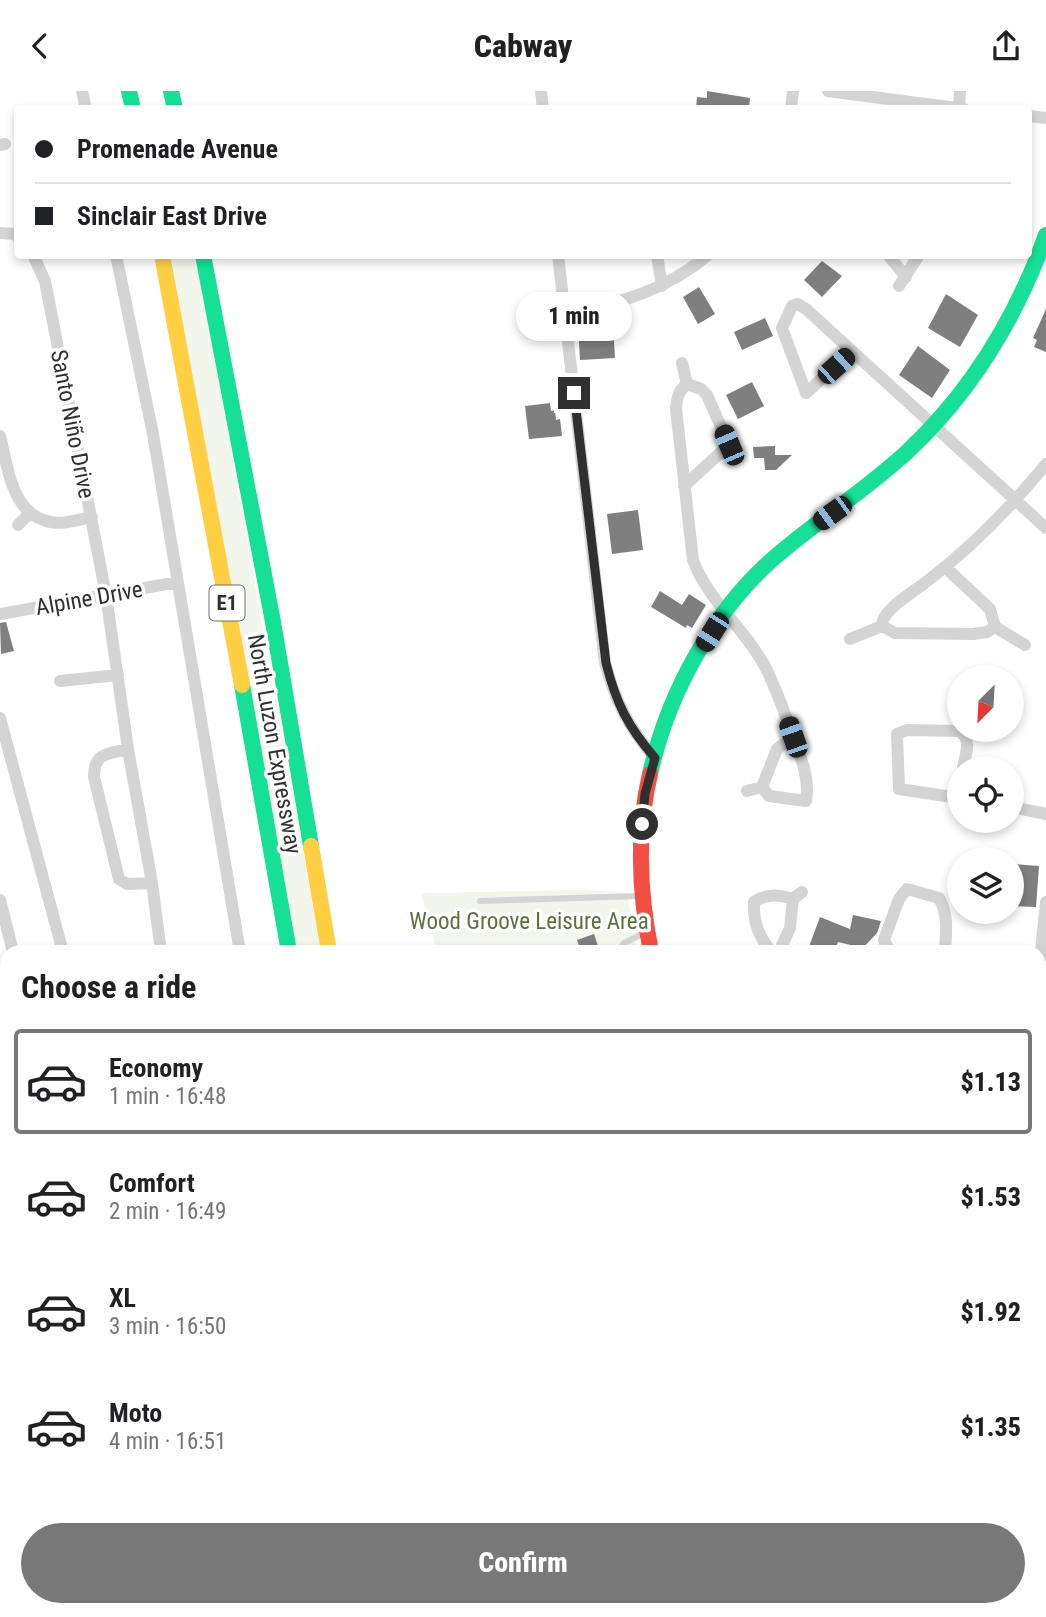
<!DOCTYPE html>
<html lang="en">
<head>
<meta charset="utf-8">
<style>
	body { margin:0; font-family:"Roboto Condensed",sans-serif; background:#f2f2f2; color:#202124; height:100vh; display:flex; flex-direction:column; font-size:26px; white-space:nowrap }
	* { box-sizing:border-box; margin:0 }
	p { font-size:23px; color:#757577 }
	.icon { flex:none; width:38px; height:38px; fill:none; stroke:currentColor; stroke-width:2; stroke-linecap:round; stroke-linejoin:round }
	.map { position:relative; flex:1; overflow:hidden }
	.sheet { position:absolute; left:0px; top:854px; width:1046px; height:672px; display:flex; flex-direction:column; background:#fff; border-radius:21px 21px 0 0; box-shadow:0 4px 10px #0003 }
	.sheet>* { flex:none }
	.guide { position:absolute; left:14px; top:14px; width:1018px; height:154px; border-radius:7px; box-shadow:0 4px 10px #0003; display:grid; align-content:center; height:154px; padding:0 21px; background:#fff }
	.needle { width:46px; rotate:204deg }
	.controls { position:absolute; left:947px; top:574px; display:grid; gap:14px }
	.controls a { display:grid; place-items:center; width:77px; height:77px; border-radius:50%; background:#fff; box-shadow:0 4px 10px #0003; font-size:35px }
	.end { position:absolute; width:32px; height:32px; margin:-16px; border:9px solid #303030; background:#fff; box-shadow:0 0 0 4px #fff }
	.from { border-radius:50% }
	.bubble { position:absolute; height:49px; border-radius:24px; background:#fff; box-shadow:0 4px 10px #0003; font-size:23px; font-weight:800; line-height:49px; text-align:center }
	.car { position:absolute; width:21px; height:42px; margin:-21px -10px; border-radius:9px; box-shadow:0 0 5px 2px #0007; background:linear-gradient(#222 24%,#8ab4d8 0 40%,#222 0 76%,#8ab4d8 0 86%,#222 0) }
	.guide b { display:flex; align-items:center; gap:24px; height:66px; font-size:26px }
	.guide b+b { border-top:2px solid #e0e0e0 }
	.guide i { width:18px; height:18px; background:#202124 }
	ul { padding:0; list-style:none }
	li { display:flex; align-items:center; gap:21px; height:105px; margin:0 14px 10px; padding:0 7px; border:4px solid transparent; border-radius:7px }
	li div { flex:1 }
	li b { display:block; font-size:26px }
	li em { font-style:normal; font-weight:800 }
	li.active { border-color:#787878 }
	li>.icon { width:63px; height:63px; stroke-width:1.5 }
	h2 { padding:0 21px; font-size:32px; line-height:84px }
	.button { display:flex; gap:14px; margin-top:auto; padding:14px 21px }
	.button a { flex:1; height:80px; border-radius:42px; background:#787878; color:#fff; font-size:28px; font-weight:800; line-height:80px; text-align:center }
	header { display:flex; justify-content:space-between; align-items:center; height:91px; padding:0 21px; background:#fff; font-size:32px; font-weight:800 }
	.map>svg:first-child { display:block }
	.green { fill:#f3f6ec }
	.building { fill:#7f7f7f }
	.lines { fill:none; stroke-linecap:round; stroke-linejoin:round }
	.lane { stroke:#d4d4d4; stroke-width:6 }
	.street { stroke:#d4d4d4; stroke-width:12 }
	.fast { stroke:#16e098; stroke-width:16 }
	.slow { stroke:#ffcf43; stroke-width:16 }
	.jam { stroke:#f24e42; stroke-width:16 }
	.route { stroke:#303030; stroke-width:9 }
	.labels { text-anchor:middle; stroke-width:7; stroke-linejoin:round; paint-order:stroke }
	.shield { fill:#fff; stroke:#6e6e6e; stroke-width:2 }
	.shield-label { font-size:21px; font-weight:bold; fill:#303030 }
	.street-label { font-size:23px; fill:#303030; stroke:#fff }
	.park-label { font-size:23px; fill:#5b7139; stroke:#fff }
</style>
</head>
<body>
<header><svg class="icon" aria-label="back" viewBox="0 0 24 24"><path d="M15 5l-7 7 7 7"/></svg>Cabway<svg class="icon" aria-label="share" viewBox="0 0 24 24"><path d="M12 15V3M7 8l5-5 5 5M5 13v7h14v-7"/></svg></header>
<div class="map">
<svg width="1046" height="1526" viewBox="0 0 1046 1526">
	<rect width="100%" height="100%" fill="#fff"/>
	<path class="green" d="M171 165H196L321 861H296Z
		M586 799 627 802 637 861H430L436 857 421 802Z"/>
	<path class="building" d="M707 0 750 7 749 18H696L697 6 707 7Z
		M822 170 842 185 822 206 804 189Z
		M699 196 715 223 698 233 683 206Z
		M946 203 978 224 960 256 928 237Z
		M1046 218V261L1034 256 1037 249 1033 247Z
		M765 227 773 245 742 259 734 241Z
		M613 233 615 267 580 269 578 235Z
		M918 255 950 279 932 307 899 284Z
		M752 291 764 315 738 328 726 304Z
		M550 312 551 320 555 319 556 329 560 328 562 345 529 348 525 315Z
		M775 355V364H792L776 379H765L764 367H754L753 356Z
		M638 419 643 459 612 463 607 423Z
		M660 500 682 514 689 503 706 514 692 537 687 534 686 537 651 516Z
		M6 531 14 560 1 563 0 532Z
		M1012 773 1039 775 1036 816 1012 815Z
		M853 824 881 830 877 842 863 857 838 851 834 861H807L820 826 850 838Z
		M594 843 600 861H581L577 849Z"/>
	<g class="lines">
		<path class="lane" d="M480 810 640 805
			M618 861 624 852 644 842"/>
		<path class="street" d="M82 0 86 18
			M541 0 543 18
			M828 0 964 18
			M791 18 793 0
			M959 18 960 0
			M1029 25 1046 27
			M0 54 5 53
			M0 142 15 143 18 146
			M33 164 45 190 106 504 128 658 152 792 161 861
			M116 164 153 343 240 861
			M558 164 605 572C616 612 628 635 655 667
			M657 164 662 195
			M888 164 906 186
			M899 195 919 164
			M564 221C616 215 668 198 708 164
			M851 261 806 302 782 237 792 215 798 213 806 218 1046 437
			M682 272 687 293
			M687 293C678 300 677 307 676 318L693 469C708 509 742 535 763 572 776 595 784 622 794 647 801 667 810 688 806 710L769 705 762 696 747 700
			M0 345C9 380 12 430 59 432 69 432 81 428 92 426
			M684 395 729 354 707 304 701 298 687 293
			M18 434 29 423
			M946 477 990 518 995 536 1025 554
			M0 523 178 491
			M882 535C881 519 914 501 926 491 971 457 1010 417 1046 373
			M882 535 895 542 973 543 987 541 995 536
			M850 548 882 535
			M60 590 118 584
			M0 627 63 861
			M128 658C108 663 94 661 94 686L119 788 127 793 152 792
			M762 696 777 658 793 646
			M959 707 899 698 897 643 907 639 959 640C973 648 965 664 963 677
			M1012 716 1046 723
			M0 809 13 861
			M754 811C753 832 759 845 771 861
			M754 811C767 802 779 804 793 808
			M779 861 790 837 793 808 802 801
			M890 861 884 849 899 808 907 798 939 807C949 825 946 841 945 861
			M1040 869 1046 811
			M0 903 7 898
			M1040 1211 1046 1213
			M1040 1330 1046 1333
			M1040 1384H1046
			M1040 1435H1046
			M345 1519 346 1526
			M501 1519 504 1526"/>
		<path class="fast" d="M129 0 133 18
			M171 0 175 18
			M203 164 273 531 311 755
			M242 594 289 861
			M650 683C668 602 713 520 775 466 818 429 866 399 908 360 972 300 1016 227 1046 144
			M385 1519 386 1526
			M425 1519 426 1526
			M913 1519V1526"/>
		<path class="slow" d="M162 164 242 594
			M311 755 329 861
			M1040 1152 1046 1130"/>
		<path class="jam" d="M650 683C636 742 639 801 651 861"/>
	</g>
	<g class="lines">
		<path class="route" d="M574 302 606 572C616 612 628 636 655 667L645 703 642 733"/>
	</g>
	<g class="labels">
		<rect class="shield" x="209.5" y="494.5" width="35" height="35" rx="5"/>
		<g class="shield-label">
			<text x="227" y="519">E1</text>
		</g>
		<g class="street-label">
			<text transform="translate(73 333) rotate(79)" y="8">Santo Niño Drive</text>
			<text transform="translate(89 507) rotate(-10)" y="8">Alpine Drive</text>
			<text transform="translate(275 653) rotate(80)" y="8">North Luzon Expressway</text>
		</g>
		<g class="park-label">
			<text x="529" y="838">Wood Groove Leisure Area</text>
		</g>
	</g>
</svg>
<div class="controls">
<a><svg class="needle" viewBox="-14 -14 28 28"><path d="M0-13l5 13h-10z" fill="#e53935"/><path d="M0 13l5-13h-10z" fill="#757577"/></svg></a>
<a><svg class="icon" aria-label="locate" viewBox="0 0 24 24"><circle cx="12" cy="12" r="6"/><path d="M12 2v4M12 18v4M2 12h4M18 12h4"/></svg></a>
<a><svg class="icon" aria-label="layers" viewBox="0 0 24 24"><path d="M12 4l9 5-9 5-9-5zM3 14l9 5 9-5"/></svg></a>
</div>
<i class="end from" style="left:642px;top:733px"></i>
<i class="end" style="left:574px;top:302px"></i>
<div class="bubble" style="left:516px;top:201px;width:116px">1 min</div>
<i class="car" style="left:836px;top:275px;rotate:48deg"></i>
<i class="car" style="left:729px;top:354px;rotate:337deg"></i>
<i class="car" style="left:832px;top:422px;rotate:234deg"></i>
<i class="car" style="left:712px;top:541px;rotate:212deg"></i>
<i class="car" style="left:793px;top:646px;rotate:341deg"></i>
<div class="guide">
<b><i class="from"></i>Promenade Avenue</b>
<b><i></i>Sinclair East Drive</b>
</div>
<section class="sheet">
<h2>Choose a ride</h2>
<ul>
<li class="active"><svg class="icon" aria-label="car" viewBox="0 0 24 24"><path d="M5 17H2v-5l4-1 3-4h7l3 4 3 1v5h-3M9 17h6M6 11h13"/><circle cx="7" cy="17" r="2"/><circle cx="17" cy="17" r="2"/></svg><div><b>Economy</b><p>1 min · 16:48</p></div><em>$1.13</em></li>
<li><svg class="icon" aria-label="car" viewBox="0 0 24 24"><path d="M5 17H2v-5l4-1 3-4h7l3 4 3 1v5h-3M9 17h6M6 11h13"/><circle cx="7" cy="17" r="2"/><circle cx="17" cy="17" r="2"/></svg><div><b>Comfort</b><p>2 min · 16:49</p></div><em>$1.53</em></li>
<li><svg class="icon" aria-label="car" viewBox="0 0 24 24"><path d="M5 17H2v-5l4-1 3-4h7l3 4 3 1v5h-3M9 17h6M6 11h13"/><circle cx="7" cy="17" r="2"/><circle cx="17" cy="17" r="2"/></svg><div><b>XL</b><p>3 min · 16:50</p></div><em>$1.92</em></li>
<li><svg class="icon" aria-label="car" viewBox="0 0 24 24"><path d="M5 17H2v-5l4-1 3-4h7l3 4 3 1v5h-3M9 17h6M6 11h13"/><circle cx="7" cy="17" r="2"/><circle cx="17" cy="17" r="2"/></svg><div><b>Moto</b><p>4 min · 16:51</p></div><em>$1.35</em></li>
</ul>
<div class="button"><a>Confirm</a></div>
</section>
</div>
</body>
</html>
